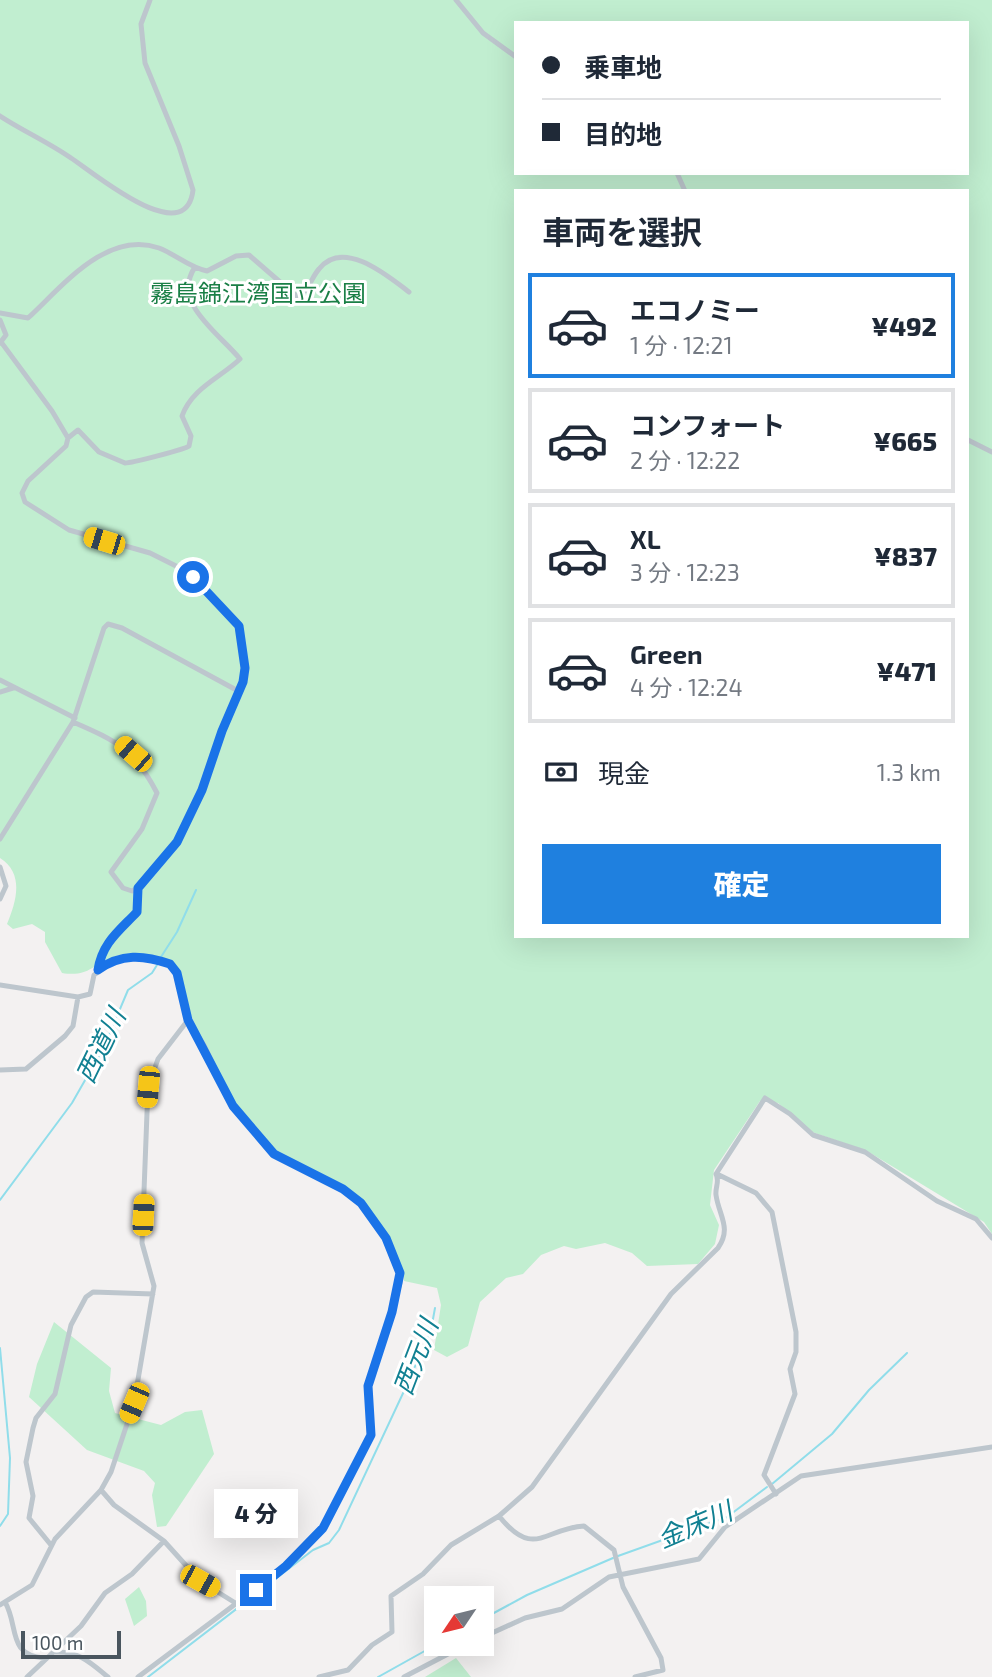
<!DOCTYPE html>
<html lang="ja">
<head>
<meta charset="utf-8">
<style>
	body { margin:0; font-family:"Exo 2","Noto Sans JP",sans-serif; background:#f2f2f3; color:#1f2937; height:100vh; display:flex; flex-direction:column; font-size:26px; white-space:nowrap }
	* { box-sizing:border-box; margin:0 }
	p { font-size:23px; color:#747a83 }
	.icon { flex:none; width:38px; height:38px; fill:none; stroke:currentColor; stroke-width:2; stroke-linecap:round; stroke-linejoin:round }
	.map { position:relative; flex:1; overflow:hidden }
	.details { position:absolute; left:514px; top:189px; width:455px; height:749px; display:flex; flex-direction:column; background:#fff; border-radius:0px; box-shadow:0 7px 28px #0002 }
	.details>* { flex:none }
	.banner { position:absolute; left:514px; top:21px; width:455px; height:154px; border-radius:0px; box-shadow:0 7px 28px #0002; display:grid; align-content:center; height:154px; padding:0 28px; background:#fff }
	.needle { width:46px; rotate:235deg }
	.fabs { position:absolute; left:424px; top:1586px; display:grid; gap:14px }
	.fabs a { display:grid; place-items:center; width:70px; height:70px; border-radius:0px; background:#fff; box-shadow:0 7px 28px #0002; font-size:35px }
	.scale { position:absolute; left:21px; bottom:18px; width:100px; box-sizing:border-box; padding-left:7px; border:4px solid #49555e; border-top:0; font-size:19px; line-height:24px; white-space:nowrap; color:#49555e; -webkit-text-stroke:5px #fff; paint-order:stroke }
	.end { position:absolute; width:32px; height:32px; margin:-16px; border:9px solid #1a73e8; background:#fff; box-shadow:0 0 0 4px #fff }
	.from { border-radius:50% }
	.bubble { position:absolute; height:49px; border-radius:0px; background:#fff; box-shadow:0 7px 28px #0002; font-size:23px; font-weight:800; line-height:49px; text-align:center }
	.car { position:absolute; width:21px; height:42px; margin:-21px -10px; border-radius:9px; box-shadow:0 0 5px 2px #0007; background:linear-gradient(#f5c518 24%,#345 0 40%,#f5c518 0 76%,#345 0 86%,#f5c518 0) }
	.banner b { display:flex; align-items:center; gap:24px; height:66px; font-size:26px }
	.banner b+b { border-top:2px solid #e0e1e3 }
	.banner i { width:18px; height:18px; background:#1f2937 }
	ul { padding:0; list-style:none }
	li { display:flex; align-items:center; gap:21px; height:105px; margin:0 14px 10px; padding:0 14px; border:4px solid #e0e1e3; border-radius:0px }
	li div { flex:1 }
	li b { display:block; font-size:26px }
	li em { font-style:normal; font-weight:800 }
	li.active { border-color:#1f80df }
	li>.icon { width:63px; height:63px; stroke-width:1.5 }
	h2 { padding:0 28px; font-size:32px; line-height:84px }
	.pay { display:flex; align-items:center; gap:18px; height:77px; padding:0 28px; font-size:26px }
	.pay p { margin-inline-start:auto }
	.button { display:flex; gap:14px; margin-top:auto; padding:14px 28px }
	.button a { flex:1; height:80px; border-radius:0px; background:#1f80df; color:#fff; font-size:28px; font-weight:800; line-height:80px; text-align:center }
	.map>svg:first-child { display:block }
	.green { fill:#c1eed0; fill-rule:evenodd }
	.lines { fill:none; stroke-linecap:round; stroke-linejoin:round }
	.stream { stroke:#90ddea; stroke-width:2 }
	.street { stroke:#bdc6cd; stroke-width:5 }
	.route { stroke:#1a73e8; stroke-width:9 }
	.labels { text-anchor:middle; stroke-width:6; stroke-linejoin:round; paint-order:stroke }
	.park-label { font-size:24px; fill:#1a7f46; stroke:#fff }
	.water-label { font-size:26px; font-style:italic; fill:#118092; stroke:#fff }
</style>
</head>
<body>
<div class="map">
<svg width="992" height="1677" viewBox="0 0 992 1677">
	<rect width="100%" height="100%" fill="#f3f1f1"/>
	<path class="green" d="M0 0H992V1234L984 1222 867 1151 812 1132 778 1103 760 1101 714 1170 710 1205 719 1225 715 1244 698 1264 647 1266 632 1253 605 1243 576 1249 564 1246 541 1255 523 1274 506 1278 480 1302 468 1346 447 1357 434 1350 441 1305 437 1288 404 1281C404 1268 397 1259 392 1247 364 1175 313 1188 268 1146 235 1115 208 1054 190 1013 183 997 188 977 172 965 157 954 128 950 111 958 91 966 88 977 62 973L45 942V932L32 924 13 929 7 924C16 902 25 874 0 858ZM516 23H968V173H516ZM516 191H968V936H516Z
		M54 1322 111 1368 109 1391 115 1413 161 1425 185 1412 202 1410 214 1454 166 1526 157 1527 152 1495 155 1483 144 1471 87 1450 29 1397 37 1364Z
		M139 1587 146 1601 147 1616 134 1626 125 1599Z
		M456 1658 471 1677H425Z"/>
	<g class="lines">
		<path class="stream" d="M159 960 177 932 196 890
			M0 1200 72 1103 104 1047 128 990 152 973 157 965
			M0 1348 10 1458 8 1514 0 1526
			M772 1484 832 1434 869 1390 907 1353
			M618 1556 727 1517 767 1487
			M481 1620 527 1595 613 1558
			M148 1677 313 1550 329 1543 339 1530 405 1389 431 1330 435 1308
			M378 1677 439 1643"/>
		<path class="street" d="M456 0 483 33 516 57
			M0 116C23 131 48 142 71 158 94 173 186 251 193 190L179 146 145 63 141 24 150 0
			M677 173 685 191
			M0 313 28 318C62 287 106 230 159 248 175 254 190 268 207 271L236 256 249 255 295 295 299 296C310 289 311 278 319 269 343 238 388 276 409 292
			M0 320 6 335 0 343
			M1 342 52 411 68 438
			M968 440 992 452
			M0 680 75 718
			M0 692 13 688
			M73 722C117 741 135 750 157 793L142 829 111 872 123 888 132 891 138 888
			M0 839 73 722 104 628 108 624 122 628 240 692
			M0 867 6 886 0 899
			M98 970 105 946 137 912 138 888 177 842 202 791 222 731 240 692 245 668 243 649 238 624 188 572 150 553 69 530 25 502 22 493 28 481 66 446 68 438 78 430 99 452 125 463C132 463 186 449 189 446L191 436 182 416C192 388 220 378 240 359 219 333 171 303 195 267
			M0 985 78 997 90 994 94 975 114 960 134 956 170 965 177 973 188 1020 204 1045 233 1106 274 1154 343 1189 361 1203 391 1247 400 1273V1283L368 1386 371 1435 323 1528 286 1566 138 1677
			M0 1070 26 1069 65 1036 73 1026 78 997
			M719 1175 756 1193 772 1212 796 1332V1352L790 1369 795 1394 764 1475 776 1494
			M101 1490 114 1505 164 1541 200 1581 237 1604
			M499 1516C534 1560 545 1528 584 1526L614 1550 623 1587 661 1658 663 1670 635 1677
			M51 1545 29 1518 33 1496 26 1462 33 1428 36 1418 55 1394 71 1325 86 1297 93 1292 153 1294
			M5 1602C19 1626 7 1655 44 1658
			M0 1605 32 1585 55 1539 101 1490 111 1472 134 1403 154 1286 142 1243 148 1087 158 1059 188 1020
			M481 1638 525 1618 562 1609 609 1577 699 1559 725 1527 801 1476 992 1447
			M56 1652C79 1651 91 1663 108 1677
			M27 1677 81 1626 105 1593 132 1574 164 1541
			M319 1677 348 1670 372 1645 392 1632 391 1596 423 1574 451 1545 499 1516 532 1487 671 1294 718 1248C732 1228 719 1216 716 1195 715 1187 720 1181 716 1174L765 1098 790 1114 813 1135 865 1152 937 1201 976 1219 992 1238
			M404 1677 469 1643"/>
	</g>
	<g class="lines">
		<path class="route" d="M193 577 239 626 245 668 243 682 222 731 202 790 177 842 138 888 137 912C119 931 102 943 98 970 121 953 144 955 170 964L177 973 188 1020 233 1106 274 1154 343 1189 361 1203 386 1238 400 1273 392 1312 368 1386 371 1435 323 1528 286 1566 256 1590"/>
	</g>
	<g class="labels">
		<g class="park-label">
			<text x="258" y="302">霧島錦江湾国立公園</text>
		</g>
		<g class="water-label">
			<text transform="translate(101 1046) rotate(-64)" y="9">西道川</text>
			<text transform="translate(416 1357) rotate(-69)" y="9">西元川</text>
			<text transform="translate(695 1525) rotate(-23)" y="9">金床川</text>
		</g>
	</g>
</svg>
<div class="fabs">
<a><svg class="needle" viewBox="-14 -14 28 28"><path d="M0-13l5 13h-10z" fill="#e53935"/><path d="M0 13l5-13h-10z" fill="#747a83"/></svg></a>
</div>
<div class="scale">100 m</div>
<i class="end from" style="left:193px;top:577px"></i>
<i class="end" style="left:256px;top:1590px"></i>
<div class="bubble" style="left:214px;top:1489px;width:84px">4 分</div>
<i class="car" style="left:104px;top:541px;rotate:287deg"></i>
<i class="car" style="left:133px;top:754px;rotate:311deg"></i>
<i class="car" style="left:148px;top:1087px;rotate:185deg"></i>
<i class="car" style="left:143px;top:1215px;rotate:3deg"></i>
<i class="car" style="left:134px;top:1403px;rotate:203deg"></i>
<i class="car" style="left:200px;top:1581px;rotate:119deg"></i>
<div class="banner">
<b><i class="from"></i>乗車地</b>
<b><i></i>目的地</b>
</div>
<section class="details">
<h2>車両を選択</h2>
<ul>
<li class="active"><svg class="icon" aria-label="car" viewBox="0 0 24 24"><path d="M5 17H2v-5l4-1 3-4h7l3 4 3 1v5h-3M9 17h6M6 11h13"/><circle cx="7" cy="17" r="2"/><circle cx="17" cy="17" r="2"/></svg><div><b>エコノミー</b><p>1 分 · 12:21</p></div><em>¥492</em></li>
<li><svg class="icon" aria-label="car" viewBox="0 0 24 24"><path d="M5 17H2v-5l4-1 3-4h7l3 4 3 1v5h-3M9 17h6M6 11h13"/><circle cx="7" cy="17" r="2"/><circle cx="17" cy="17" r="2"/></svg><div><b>コンフォート</b><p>2 分 · 12:22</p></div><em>¥665</em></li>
<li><svg class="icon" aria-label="car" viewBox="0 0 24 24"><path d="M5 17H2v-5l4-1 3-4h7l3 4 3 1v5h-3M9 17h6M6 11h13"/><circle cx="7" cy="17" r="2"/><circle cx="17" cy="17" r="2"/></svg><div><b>XL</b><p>3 分 · 12:23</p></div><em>¥837</em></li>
<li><svg class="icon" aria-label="car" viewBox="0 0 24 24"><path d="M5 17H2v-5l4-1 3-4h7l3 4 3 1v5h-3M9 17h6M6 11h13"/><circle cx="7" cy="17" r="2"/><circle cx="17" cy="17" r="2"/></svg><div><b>Green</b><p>4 分 · 12:24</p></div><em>¥471</em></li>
</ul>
<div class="pay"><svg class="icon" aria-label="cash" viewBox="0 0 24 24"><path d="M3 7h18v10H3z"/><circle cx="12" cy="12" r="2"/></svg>現金<p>1.3 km</p></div>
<div class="button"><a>確定</a></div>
</section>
</div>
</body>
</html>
